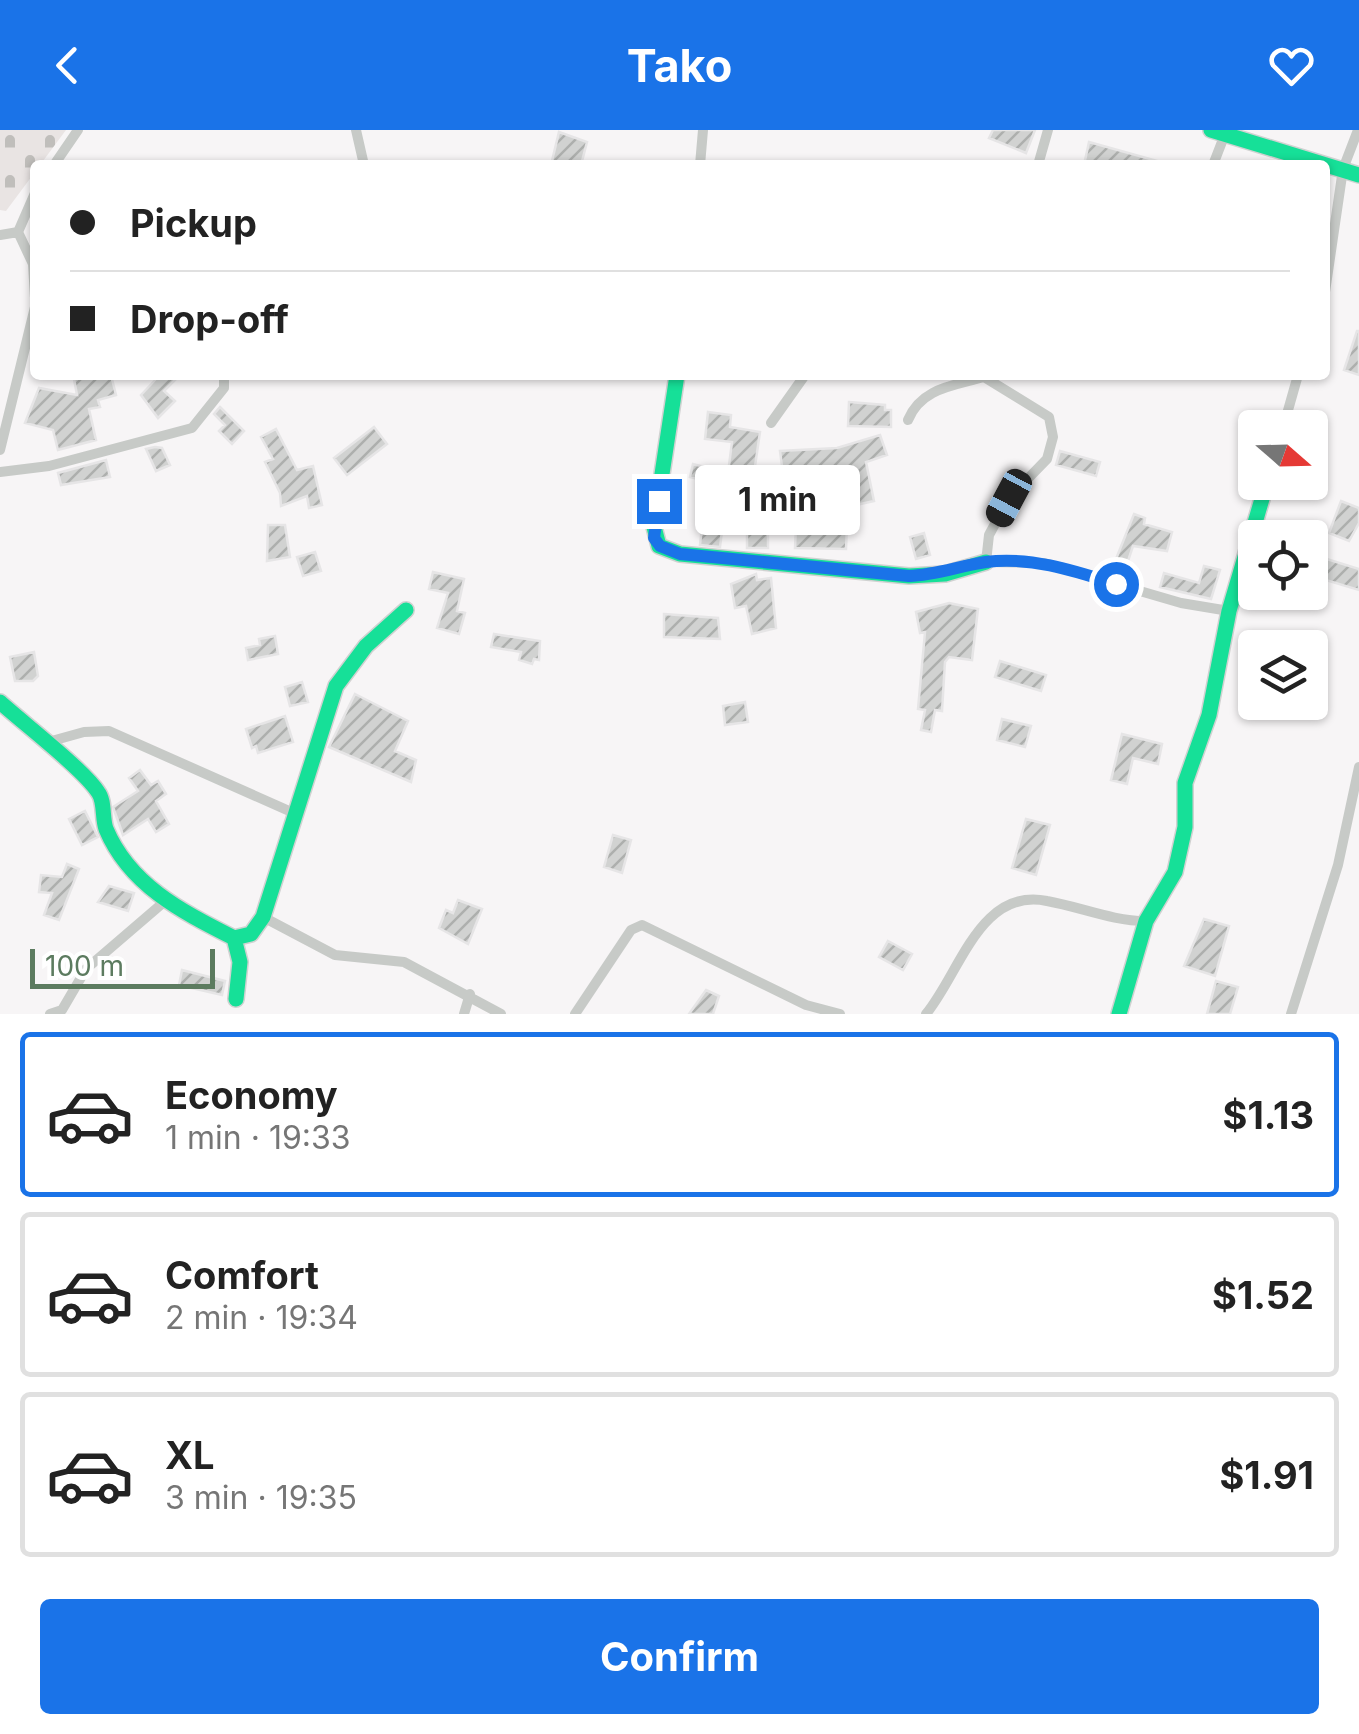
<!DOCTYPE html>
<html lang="en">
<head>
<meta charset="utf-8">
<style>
	body { margin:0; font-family:Inter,sans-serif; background:#f6f6f6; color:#222; height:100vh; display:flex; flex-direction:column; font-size:38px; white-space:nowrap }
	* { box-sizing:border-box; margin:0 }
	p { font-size:32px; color:#767676 }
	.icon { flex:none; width:55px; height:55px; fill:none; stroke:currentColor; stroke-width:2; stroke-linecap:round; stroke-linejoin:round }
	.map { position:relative; height:884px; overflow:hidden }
	.side { display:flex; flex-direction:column; background:#fff; flex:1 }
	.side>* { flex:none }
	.banner { position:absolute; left:30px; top:30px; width:1300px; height:220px; border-radius:10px; box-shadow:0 2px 8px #0004; display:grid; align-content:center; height:220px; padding:0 40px; background:#fff }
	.needle { width:65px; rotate:110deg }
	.buttons { position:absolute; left:1238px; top:280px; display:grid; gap:20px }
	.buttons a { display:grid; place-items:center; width:90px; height:90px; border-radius:10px; background:#fff; box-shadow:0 2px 8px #0004; font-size:50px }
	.scale { position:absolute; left:30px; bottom:25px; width:185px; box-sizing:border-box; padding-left:10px; border:5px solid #5c7b5f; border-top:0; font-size:28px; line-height:35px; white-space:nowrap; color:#5c7b5f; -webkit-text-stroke:8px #fff; paint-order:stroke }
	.end { position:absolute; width:45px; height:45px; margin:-22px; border:12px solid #1a73e8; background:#fff; box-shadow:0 0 0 5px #fff }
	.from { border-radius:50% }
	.bubble { position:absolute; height:70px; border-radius:10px; background:#fff; box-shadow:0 2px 8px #0004; font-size:32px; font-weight:700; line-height:70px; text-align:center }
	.car { position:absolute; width:30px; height:60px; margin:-30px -15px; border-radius:12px; box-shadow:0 0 8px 2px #0007; background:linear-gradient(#222 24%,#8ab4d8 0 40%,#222 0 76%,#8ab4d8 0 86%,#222 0) }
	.banner b { display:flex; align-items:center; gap:35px; height:95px; font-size:38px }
	.banner b+b { border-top:2px solid #e0e0e0 }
	.banner i { width:25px; height:25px; background:#222 }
	ul { padding:18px 0 0; list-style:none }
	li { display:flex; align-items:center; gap:30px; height:165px; margin:0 20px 15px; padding:0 20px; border:5px solid #e0e0e0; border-radius:10px }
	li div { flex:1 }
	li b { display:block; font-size:38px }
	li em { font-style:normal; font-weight:700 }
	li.active { border-color:#1a73e8 }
	li>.icon { width:90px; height:90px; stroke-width:1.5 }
	.cta { display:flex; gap:20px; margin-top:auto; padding:20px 40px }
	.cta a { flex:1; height:115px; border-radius:10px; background:#1a73e8; color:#fff; font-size:40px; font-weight:700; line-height:115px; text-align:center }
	header { display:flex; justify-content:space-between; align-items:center; height:130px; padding:0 40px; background:#1a73e8; color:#fff; font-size:45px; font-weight:700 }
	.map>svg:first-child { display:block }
	.cemetery { fill:url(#cemetery-stones) }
	.building { fill:url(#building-hatch); stroke:#e6e5e6; stroke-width:2.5 }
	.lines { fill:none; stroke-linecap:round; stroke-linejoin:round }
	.fast-casing { stroke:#d0d2d1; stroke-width:18 }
	.street { stroke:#c7cac7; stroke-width:10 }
	.fast { stroke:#16e098; stroke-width:15 }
	.route { stroke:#1a73e8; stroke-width:12 }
</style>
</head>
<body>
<header><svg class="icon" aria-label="back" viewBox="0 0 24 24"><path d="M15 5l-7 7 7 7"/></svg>Tako<svg class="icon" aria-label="heart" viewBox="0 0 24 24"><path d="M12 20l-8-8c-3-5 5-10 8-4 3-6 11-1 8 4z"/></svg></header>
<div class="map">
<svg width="1359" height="884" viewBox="0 0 1359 884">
	<defs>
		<pattern id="cemetery-stones" width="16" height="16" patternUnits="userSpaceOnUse" patternTransform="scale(2.5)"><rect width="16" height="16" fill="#e9e4e3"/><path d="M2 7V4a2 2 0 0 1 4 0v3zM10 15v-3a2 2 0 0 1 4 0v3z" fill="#c0bebb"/></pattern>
		<pattern id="building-hatch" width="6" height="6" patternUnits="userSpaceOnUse" patternTransform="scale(2.5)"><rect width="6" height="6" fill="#d1d2d1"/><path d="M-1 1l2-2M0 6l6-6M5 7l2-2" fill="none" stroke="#adafad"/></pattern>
	</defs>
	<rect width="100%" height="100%" fill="#f7f5f6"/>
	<path class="cemetery" d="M0 0H66L40 35H35V42L6 81 0 80Z"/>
	<path class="building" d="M993 0H1035L1026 23 989 8Z
		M559 2 587 12 581 35H551Z
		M1089 12 1161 32 1160 35H1084Z
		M1357 201H1359V245L1344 240Z
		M111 245 116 265 98 270 100 277 89 279 96 310 58 320 53 300 25 293 39 258 77 265 74 249Z
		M160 245H180L164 261 175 271 158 288 141 265Z
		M849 272 885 275V280H891V297L848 296Z
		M220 277 244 301 232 314 219 301 225 295 214 284Z
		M708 282 731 285 730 297 760 302 753 350H768V418H747V371L726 370 720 417 700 415 707 351 690 347 693 334 728 343 732 312 705 309Z
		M374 297 387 314 347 345 334 328Z
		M276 299 297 340 313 336 322 375 309 378 307 366 281 376 280 363 265 332 273 329 261 307Z
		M880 305 887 325 866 332 874 371 856 375 854 365 827 369 833 397H847L846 419 795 418 796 396H808L805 373 787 376 780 321 837 318Z
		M155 317 162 318 170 335 156 341 146 319Z
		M1060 321 1100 332 1096 346 1056 335Z
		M106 330 110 347 61 355 58 343Z
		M1341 371 1359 378V393L1349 411 1329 403Z
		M1134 384 1145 388 1144 394 1172 402 1167 421 1133 416 1124 443 1112 439Z
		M268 395H285L290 427 267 431Z
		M924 403 930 425 916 429 910 407Z
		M315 422 321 441 303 446 297 427Z
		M1314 425 1359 439V460L1326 450 1322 463 1310 460Z
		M1204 436 1220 440 1211 469 1160 457 1164 443 1199 453Z
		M433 442 464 449 457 481 465 483 459 504 437 498 448 463 429 459Z
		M756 444 757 450 771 448 776 498 752 504 746 476 735 478 731 454Z
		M949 473 978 479 972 530 949 527 945 532 942 581 935 580 931 602 921 600 925 580 918 579 925 502 920 503 916 482Z
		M664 484 718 488 720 509 664 507Z
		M494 504 540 511 539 530 534 529 532 534 519 530 521 522 491 517Z
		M275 506 278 524 248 530 246 518 260 515 259 509Z
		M34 522 38 546 33 551H15L10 527Z
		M1000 531 1046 545 1041 561 995 547Z
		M302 552 308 572 290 576 285 557Z
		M355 564 408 591 395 621 416 630 411 652 329 617Z
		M745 572 748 592 725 595 723 576Z
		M285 586 293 612 258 623 256 616 252 618 246 599Z
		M1002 589 1031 596 1025 617 997 610Z
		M1122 604 1162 614 1158 634 1133 628 1127 654 1111 650Z
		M140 640 151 655 158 651 166 664 156 671 169 694 156 702 148 689 123 705 113 677 138 661 129 648Z
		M85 681 98 707 82 715 69 689Z
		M1026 689 1050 695 1036 745 1012 738Z
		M613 705 631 710 622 743 604 737Z
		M67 734 79 739 59 790 44 785 52 763 39 762 41 745 62 747Z
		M109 756 134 763 128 781 98 772Z
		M458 770 482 779 468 814 439 798 446 780 453 783Z
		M1204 789 1229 796 1215 846 1184 836Z
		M888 811 912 824 903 840 879 827Z
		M182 840 225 851 222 865 179 855Z
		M1216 851 1238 857 1230 884H1207Z
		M706 860 719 866 713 884H689Z"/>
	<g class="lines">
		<defs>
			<path id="fast" d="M1211 0 1359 45
				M677 245 654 397 659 416 680 424 909 446 945 444 986 432
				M0 572C23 593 83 639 98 662 105 671 102 688 106 699 130 756 183 782 234 808L240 832 236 869
				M234 808 251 804 263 787 336 556 366 516 406 480
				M1119 884 1146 791 1175 742 1185 697V653L1209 585 1229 481 1267 352"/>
		</defs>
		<use href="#fast" class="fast-casing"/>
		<path class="street" d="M356 0 364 35
			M54 35 78 0
			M700 35 703 0
			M1038 35 1048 0
			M1213 35 1225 4
			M35 63 18 102 33 134 35 168
			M0 105 18 102
			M1325 162 1343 39 1358 0
			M984 247 1049 287 1053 307 1047 329 1009 368 989 405 986 432 1044 433 1181 473 1229 481
			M908 290C921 258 953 256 984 247
			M771 293 805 245
			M1283 298 1298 245
			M0 320 35 177
			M0 342 49 336 192 298 224 258V245
			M48 612 84 602 109 601 296 684
			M263 787 335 825 404 832 501 884
			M50 884 62 880 86 839 164 772
			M464 884 470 864
			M575 884 631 800 642 795 806 875 840 884
			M926 884C960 843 980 757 1047 771 1081 777 1112 791 1146 791
			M1291 884 1338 735 1359 637"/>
		<use href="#fast" class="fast"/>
	</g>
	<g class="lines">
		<path class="route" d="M659 371 654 408 660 416 680 424 909 446C936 445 959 436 986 432 1030 426 1075 441 1116 454"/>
	</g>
</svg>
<div class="buttons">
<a><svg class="needle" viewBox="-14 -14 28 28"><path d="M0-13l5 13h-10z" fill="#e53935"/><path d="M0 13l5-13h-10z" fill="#767676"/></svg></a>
<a><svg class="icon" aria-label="locate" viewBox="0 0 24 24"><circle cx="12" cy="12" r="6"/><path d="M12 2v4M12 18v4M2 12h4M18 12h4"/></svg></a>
<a><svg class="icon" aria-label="layers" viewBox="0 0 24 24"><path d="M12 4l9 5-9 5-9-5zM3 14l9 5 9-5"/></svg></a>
</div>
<div class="scale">100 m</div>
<i class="end from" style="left:1116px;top:454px"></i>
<i class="end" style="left:659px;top:371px"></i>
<div class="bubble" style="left:695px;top:335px;width:165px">1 min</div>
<i class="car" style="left:1009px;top:368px;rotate:208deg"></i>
<div class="banner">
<b><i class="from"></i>Pickup</b>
<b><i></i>Drop-off</b>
</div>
</div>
<section class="side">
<ul>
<li class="active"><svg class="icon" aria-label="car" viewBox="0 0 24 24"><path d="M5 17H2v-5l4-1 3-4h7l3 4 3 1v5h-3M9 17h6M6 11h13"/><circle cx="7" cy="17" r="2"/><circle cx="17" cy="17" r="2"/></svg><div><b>Economy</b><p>1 min · 19:33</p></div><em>$1.13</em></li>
<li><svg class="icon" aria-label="car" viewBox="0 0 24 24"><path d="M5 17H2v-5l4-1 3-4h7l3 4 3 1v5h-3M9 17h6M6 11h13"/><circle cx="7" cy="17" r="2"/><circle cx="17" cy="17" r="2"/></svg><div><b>Comfort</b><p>2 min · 19:34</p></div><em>$1.52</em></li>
<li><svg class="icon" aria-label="car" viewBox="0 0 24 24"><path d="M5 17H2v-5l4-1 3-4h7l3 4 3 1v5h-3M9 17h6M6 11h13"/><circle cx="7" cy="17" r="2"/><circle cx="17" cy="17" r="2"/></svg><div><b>XL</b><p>3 min · 19:35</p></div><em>$1.91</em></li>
</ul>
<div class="cta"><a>Confirm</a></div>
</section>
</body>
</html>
